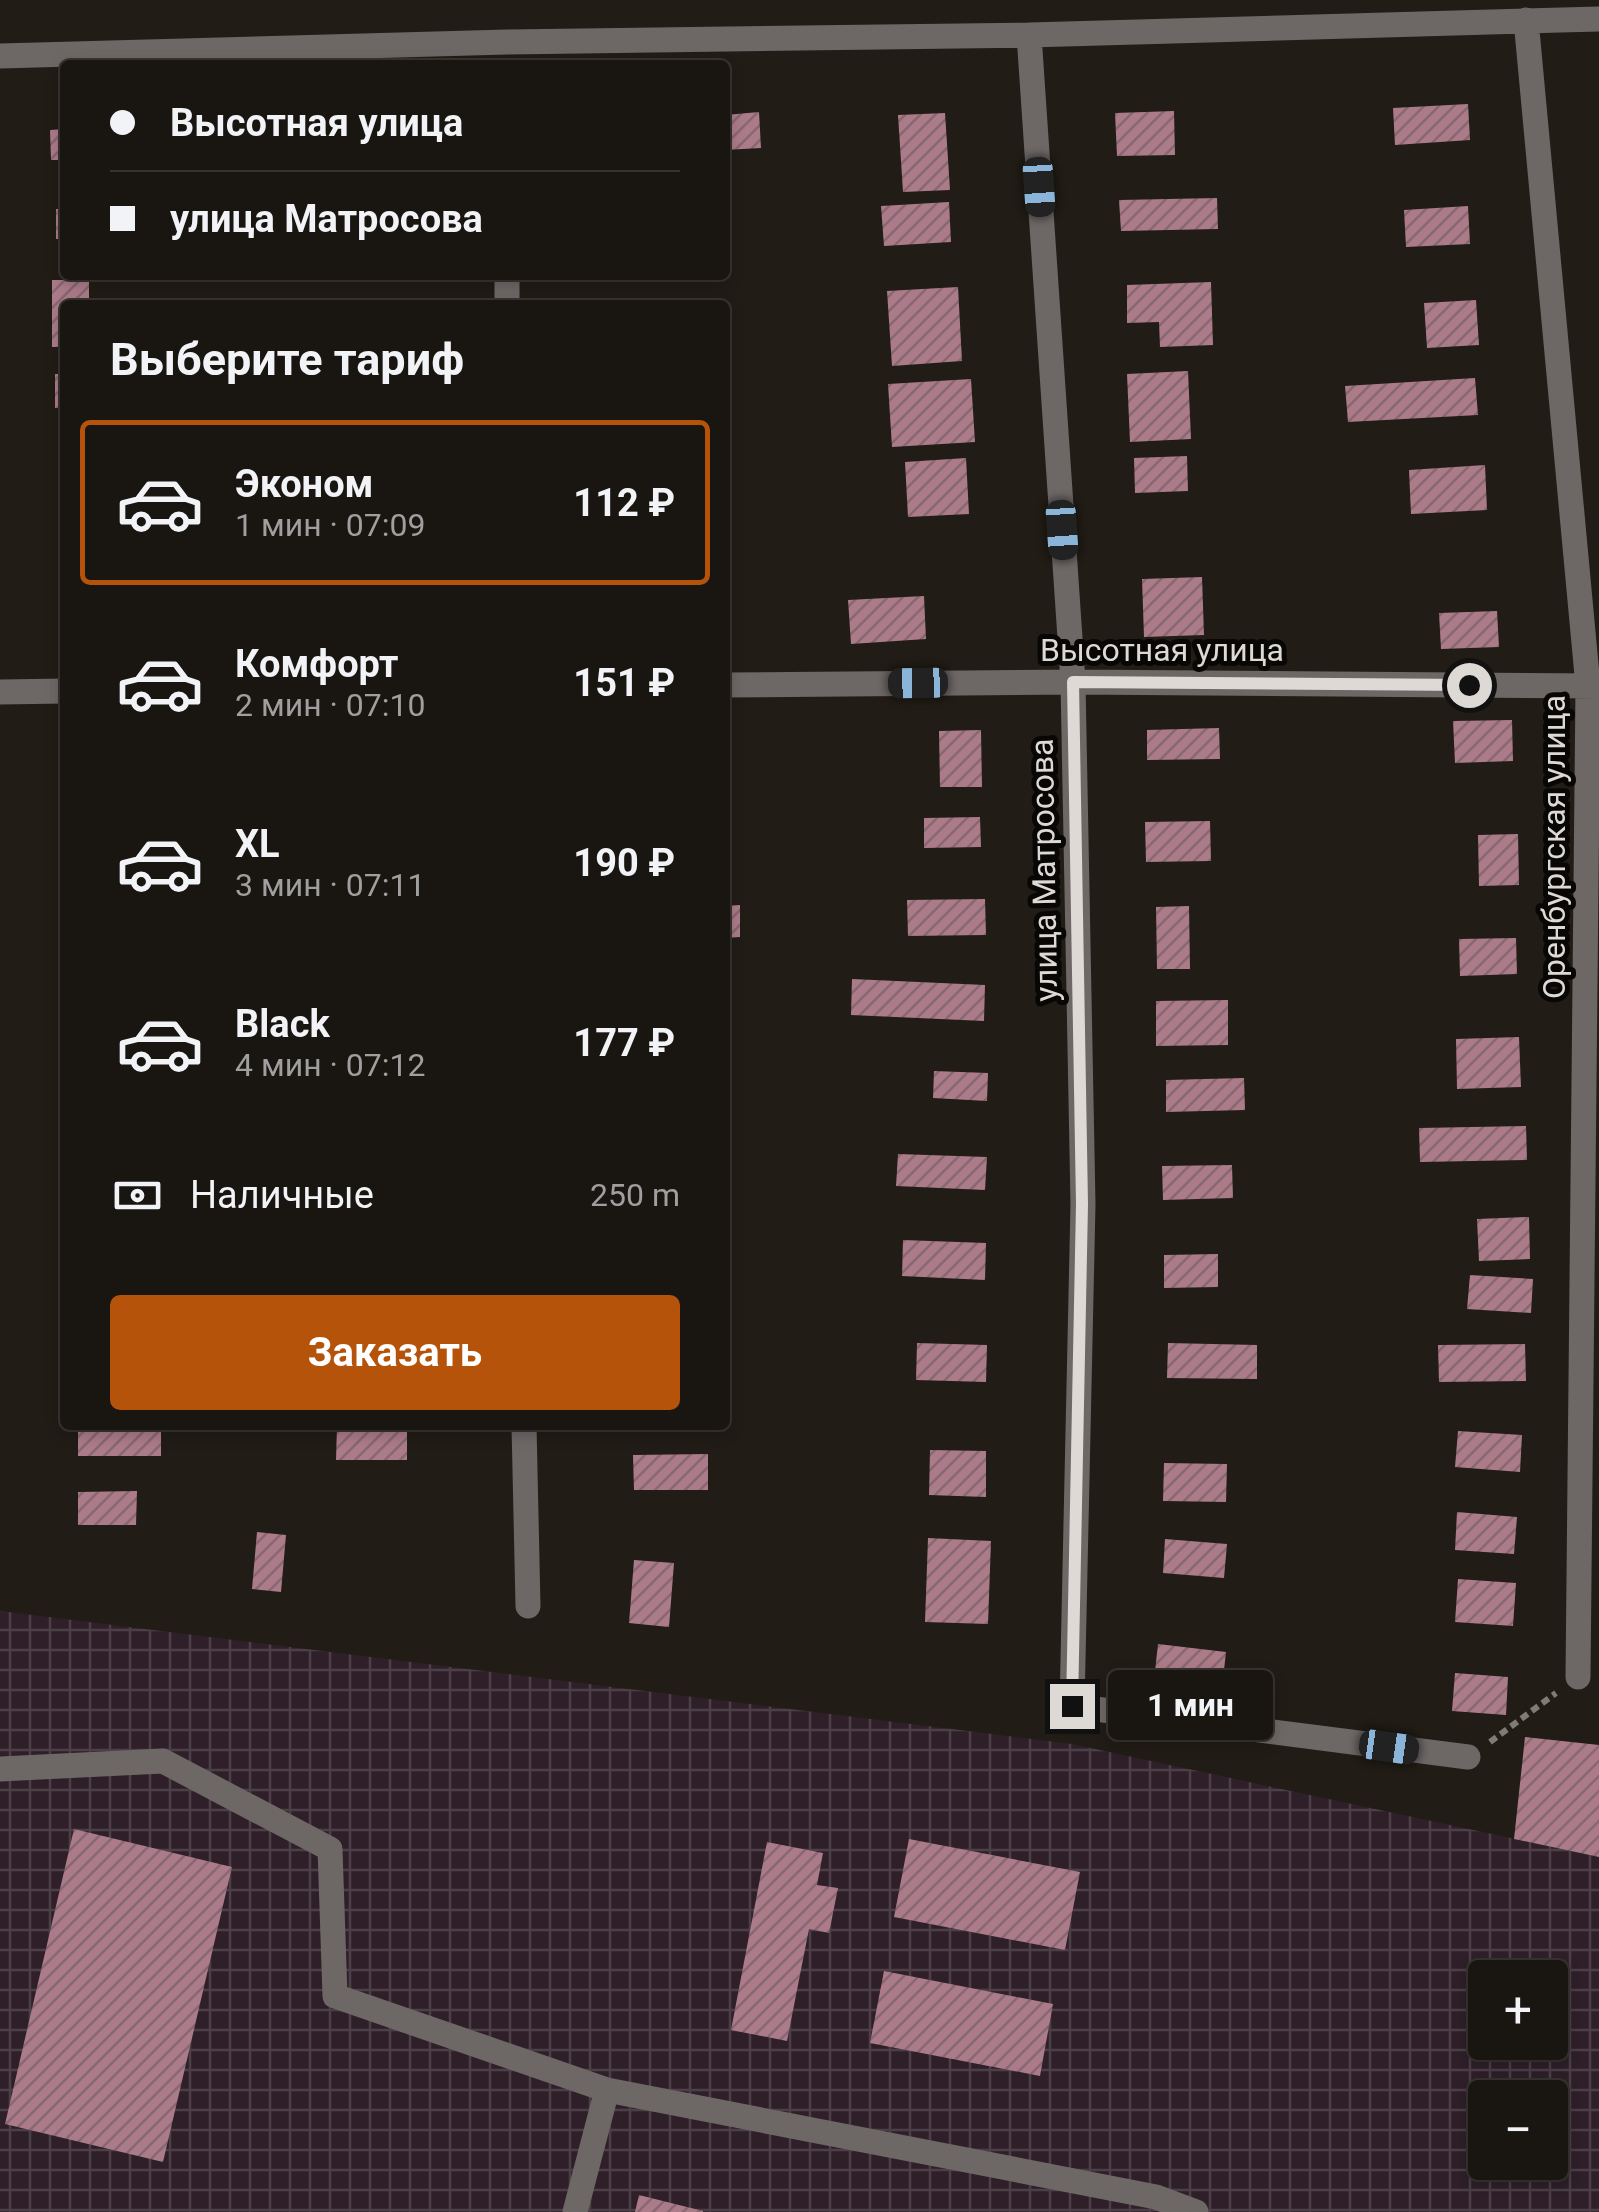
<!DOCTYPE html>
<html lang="ru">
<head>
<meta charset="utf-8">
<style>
	body { margin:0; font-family:Roboto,sans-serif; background:#221e19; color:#f1f3f6; height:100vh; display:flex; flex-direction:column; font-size:38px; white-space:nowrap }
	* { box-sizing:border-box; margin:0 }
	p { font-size:32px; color:#9f9f9f }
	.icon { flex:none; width:55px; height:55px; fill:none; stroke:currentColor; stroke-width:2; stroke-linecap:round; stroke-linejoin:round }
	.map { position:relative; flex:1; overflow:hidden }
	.details { position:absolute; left:60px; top:300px; width:670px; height:1130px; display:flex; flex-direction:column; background:#191510; border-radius:10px; box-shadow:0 5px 15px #0003,0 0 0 2px #373430 }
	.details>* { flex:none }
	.top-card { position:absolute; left:60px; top:60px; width:670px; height:220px; border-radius:10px; box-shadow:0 5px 15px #0003,0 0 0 2px #373430; display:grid; align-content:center; height:220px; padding:0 50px; background:#191510 }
	.fabs { position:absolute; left:1468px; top:1960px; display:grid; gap:20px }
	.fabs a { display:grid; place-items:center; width:100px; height:100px; border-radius:10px; background:#191510; box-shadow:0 5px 15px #0003,0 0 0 2px #373430; font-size:50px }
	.end { position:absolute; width:45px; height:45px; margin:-22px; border:12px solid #ddd9d4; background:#111; box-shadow:0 0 0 5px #111 }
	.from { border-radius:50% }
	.bubble { position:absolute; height:70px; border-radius:10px; background:#191510; box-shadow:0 5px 15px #0003,0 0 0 2px #373430; font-size:32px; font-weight:700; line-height:70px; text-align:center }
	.car { position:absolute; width:30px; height:60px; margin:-30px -15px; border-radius:12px; box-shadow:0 0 8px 2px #0007; background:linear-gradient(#222 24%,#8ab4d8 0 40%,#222 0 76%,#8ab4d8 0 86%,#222 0) }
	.top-card b { display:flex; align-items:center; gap:35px; height:95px; font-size:38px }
	.top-card b+b { border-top:2px solid #373430 }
	.top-card i { width:25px; height:25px; background:#f1f3f6 }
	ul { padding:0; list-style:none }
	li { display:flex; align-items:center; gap:30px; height:165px; margin:0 20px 15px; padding:0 30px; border:5px solid transparent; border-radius:10px }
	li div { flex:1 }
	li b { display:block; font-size:38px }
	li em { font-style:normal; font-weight:700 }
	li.current { border-color:#b45309 }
	li>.icon { width:90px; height:90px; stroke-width:1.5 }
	h2 { padding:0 50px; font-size:45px; line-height:120px }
	.pay { display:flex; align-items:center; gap:25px; height:110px; padding:0 50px; font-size:38px }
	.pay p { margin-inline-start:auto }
	.cta { display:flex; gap:20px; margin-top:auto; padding:20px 50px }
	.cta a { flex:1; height:115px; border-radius:10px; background:#b45309; color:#fff; font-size:40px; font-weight:700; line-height:115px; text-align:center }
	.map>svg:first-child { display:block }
	.industrial { fill:url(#industrial-grid); fill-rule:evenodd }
	.building { fill:url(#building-hatch) }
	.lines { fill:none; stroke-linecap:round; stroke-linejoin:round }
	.path { stroke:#7f7b75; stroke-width:6; stroke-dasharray:8 5; stroke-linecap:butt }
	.minor { stroke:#6d6766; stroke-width:25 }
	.route { stroke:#ddd9d4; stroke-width:12 }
	.labels { text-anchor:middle; stroke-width:10; stroke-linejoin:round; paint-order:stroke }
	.street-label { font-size:32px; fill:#ddd9d4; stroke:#090705 }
</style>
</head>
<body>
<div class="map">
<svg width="1599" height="2212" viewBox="0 0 1599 2212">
	<defs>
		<pattern id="industrial-grid" width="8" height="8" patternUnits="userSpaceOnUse" patternTransform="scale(2.5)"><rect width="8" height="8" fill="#2e1f29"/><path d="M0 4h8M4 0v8" fill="none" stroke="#4c3f47"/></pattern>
		<pattern id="building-hatch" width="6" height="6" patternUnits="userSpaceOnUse" patternTransform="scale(2.5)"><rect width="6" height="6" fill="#ac7b8a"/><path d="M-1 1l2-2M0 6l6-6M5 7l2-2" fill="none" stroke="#876770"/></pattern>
	</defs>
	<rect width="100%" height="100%" fill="#211c15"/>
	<path class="industrial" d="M0 1611 1072 1744 1599 1857V2212H0ZM1485 1978H1550V2042H1485ZM1485 2098H1550V2162H1485Z"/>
	<path class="building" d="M1468 104 1470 140 1395 145 1393 108Z
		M1174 111 1175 155 1117 156 1115 113Z
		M759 112 761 148 725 150V115Z
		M945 113 950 190 903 192 898 115Z
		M65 129V160H51L50 130Z
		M1217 198 1218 229 1121 231 1119 200Z
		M949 202 951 242 884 246 881 206Z
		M1468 206 1470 244 1406 247 1404 210Z
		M56 209H65V239H56Z
		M52 280H89V305H65V347H52Z
		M1211 282 1213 345 1160 347 1159 322 1127 323V285Z
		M958 287 962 361 892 366 887 291Z
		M1476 300 1479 345 1427 348 1424 303Z
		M1188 371 1191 439 1130 442 1127 374Z
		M55 374H65V408H55Z
		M1475 378 1478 415 1348 422 1345 386Z
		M971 379 975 442 892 447 888 384Z
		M1187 456 1188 491 1135 493 1134 458Z
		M966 458 969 514 908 517 905 462Z
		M1485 465 1487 510 1411 514 1409 470Z
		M59 522H65V602L61 603Z
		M1202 577 1204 635 1144 637 1142 579Z
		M924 596 926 639 851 644 848 600Z
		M1497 611 1499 647 1441 649 1439 613Z
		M1512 720 1513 761 1455 763 1453 721Z
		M1219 728 1220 759 1147 760V730Z
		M981 730 982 787H940L939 731Z
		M980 817 981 847 924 848V818Z
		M1210 821 1211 861 1146 862 1145 822Z
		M1518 834 1519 885 1479 886 1478 835Z
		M985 899 986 935 908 936 907 900Z
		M740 905V937L725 938V906Z
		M1189 906 1190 969H1157L1156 907Z
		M1516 938 1517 974 1460 976 1459 939Z
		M852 979 985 985 984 1021 851 1015Z
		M1228 1000V1045L1156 1046V1001Z
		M1519 1037 1521 1087 1457 1089 1456 1039Z
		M934 1071 988 1073 987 1101 933 1098Z
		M1244 1078 1245 1110 1166 1112V1080Z
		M1526 1126 1527 1160 1420 1162 1419 1128Z
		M898 1154 987 1157 985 1190 896 1186Z
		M1232 1165 1233 1198 1163 1200 1162 1166Z
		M1529 1217 1530 1259 1479 1261 1477 1219Z
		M903 1240 986 1243 985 1280 902 1276Z
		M1218 1254V1287L1164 1288V1255Z
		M1470 1275 1533 1279 1531 1313 1467 1309Z
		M917 1343 987 1345 986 1382 916 1380Z
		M1168 1343 1257 1345V1379L1167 1378Z
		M1525 1344 1526 1381 1439 1382 1438 1345Z
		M78 1425H161V1456H78Z
		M337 1425H407V1460H336Z
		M1458 1431 1522 1435 1520 1472 1455 1467Z
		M930 1450 986 1451V1497L929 1495Z
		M708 1454V1490H634L633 1455Z
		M1164 1463 1227 1464 1226 1502 1163 1501Z
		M137 1491 136 1525H78V1492Z
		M1457 1512 1517 1517 1514 1554 1455 1550Z
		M257 1532 286 1535 281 1592 252 1589Z
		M928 1538 991 1541 988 1624 925 1622Z
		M1165 1539 1227 1544 1224 1578 1163 1573Z
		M634 1560 674 1563 669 1627 629 1623Z
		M1458 1579 1516 1583 1513 1626 1455 1622Z
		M1158 1644 1226 1652 1222 1688 1154 1680Z
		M1455 1673 1508 1677 1506 1715 1452 1711Z
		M1525 1737 1599 1745V1857L1514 1839Z
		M74 1829 232 1867 163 2162 5 2124Z
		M909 1839 1080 1872 1065 1950 894 1917Z
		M767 1842 823 1853 817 1885 838 1888 829 1933 809 1929 787 2041 731 2030Z
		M884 1971 1053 2004 1040 2076 870 2043Z
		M639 2195 703 2211V2212H635Z"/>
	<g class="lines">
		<path class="path" d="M1490 1742 1556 1693"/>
		<path class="minor" d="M1526 20 1588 686 1578 1677
			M1029 35 1073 682 1083 1204 1072 1706 1468 1757
			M0 56 507 42 1029 35 1599 19
			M507 305V275
			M725 685 1073 682 1599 686
			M0 692 65 691
			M524 1425 528 1606
			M0 1769 163 1761 330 1849 335 1996 607 2090 1156 2197 1196 2212
			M575 2212 607 2090"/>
	</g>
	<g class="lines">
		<path class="route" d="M1072 1706 1082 1204 1073 682 1469 685"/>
	</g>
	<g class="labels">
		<g class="street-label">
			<text x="1162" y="661">Высотная улица</text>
			<text transform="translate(1554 847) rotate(-90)" y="11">Оренбургская улица</text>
			<text transform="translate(1044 870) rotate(-91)" y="11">улица Матросова</text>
		</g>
	</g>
</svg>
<div class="fabs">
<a>+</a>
<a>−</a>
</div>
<i class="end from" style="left:1469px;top:685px"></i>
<i class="end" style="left:1072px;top:1706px"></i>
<div class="bubble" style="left:1108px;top:1670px;width:165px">1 мин</div>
<i class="car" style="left:1039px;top:187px;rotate:176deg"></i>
<i class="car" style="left:1062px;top:530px;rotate:176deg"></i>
<i class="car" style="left:918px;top:683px;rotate:269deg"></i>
<i class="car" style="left:1389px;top:1747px;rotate:98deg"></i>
<div class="top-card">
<b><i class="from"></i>Высотная улица</b>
<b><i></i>улица Матросова</b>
</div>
<section class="details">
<h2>Выберите тариф</h2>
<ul>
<li class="current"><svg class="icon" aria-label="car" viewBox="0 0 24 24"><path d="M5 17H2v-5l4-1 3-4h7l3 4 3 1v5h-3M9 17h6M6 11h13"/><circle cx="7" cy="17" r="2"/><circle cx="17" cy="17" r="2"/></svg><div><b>Эконом</b><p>1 мин · 07:09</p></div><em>112 ₽</em></li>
<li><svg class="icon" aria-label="car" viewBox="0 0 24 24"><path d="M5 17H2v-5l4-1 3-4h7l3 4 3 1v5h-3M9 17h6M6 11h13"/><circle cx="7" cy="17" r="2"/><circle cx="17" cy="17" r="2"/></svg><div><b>Комфорт</b><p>2 мин · 07:10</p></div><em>151 ₽</em></li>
<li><svg class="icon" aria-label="car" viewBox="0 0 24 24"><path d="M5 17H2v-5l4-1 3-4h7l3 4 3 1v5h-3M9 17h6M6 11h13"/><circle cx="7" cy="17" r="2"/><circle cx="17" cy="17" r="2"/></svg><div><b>XL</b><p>3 мин · 07:11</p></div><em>190 ₽</em></li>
<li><svg class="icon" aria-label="car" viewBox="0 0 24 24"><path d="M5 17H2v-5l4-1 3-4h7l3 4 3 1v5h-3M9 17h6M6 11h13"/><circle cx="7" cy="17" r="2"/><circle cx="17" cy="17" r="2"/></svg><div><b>Black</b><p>4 мин · 07:12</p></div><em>177 ₽</em></li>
</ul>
<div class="pay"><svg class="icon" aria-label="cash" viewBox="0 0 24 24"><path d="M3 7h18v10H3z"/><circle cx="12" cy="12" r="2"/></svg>Наличные<p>250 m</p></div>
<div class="cta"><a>Заказать</a></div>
</section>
</div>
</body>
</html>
